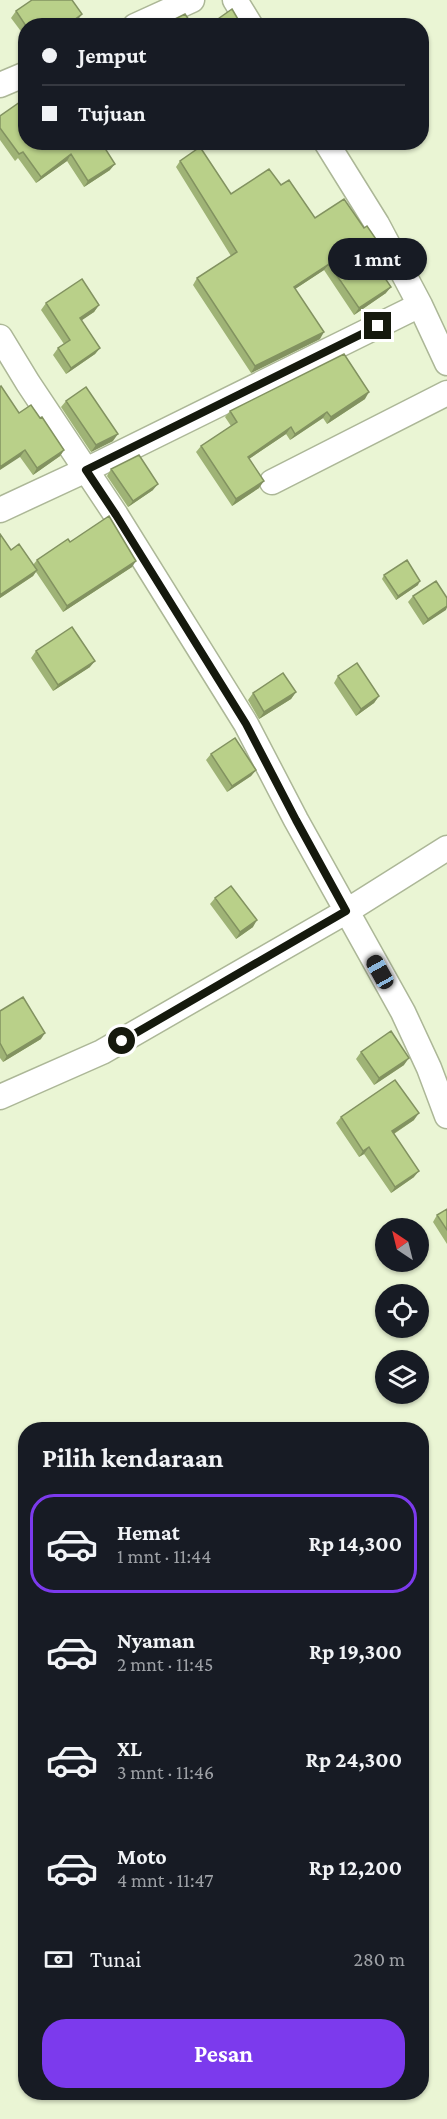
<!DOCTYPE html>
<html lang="id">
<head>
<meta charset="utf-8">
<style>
	body { margin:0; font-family:"Crimson Pro",serif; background:#20242c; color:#f1f3f6; height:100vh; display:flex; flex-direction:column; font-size:22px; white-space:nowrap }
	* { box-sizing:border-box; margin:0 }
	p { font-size:20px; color:#9ea1a6 }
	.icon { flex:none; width:33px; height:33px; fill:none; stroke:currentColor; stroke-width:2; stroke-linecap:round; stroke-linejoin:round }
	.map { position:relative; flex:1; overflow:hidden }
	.details { position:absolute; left:18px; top:1422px; width:411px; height:678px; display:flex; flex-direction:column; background:#171b24; border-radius:24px; box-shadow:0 2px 4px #0004 }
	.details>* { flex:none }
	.banner { position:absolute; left:18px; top:18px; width:411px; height:132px; border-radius:24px; box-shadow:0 2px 4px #0004; display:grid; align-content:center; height:132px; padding:0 24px; background:#171b24 }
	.needle { width:39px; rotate:325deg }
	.tools { position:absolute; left:375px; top:1218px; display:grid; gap:12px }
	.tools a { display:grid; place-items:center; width:54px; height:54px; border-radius:50%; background:#171b24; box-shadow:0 2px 4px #0004; font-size:30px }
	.end { position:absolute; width:27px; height:27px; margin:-14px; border:8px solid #15190d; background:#fff; box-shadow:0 0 0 3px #fff }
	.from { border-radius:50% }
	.bubble { position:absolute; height:42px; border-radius:21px; background:#171b24; box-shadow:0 2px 4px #0004; font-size:20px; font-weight:700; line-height:42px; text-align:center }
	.car { position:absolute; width:18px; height:36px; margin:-18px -9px; border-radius:8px; box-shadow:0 0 4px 2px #0007; background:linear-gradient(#222 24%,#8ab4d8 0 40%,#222 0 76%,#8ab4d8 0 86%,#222 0) }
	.banner b { display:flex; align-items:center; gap:21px; height:57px; font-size:22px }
	.banner b+b { border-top:2px solid #363941 }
	.banner i { width:15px; height:15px; background:#f1f3f6 }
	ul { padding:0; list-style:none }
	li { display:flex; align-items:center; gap:18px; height:99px; margin:0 12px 9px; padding:0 12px; border:3px solid transparent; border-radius:24px }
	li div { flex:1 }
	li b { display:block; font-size:22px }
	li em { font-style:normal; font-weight:700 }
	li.current { border-color:#7c3aed }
	li>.icon { width:54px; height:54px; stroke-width:1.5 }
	h2 { padding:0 24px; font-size:27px; line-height:72px }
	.pay { display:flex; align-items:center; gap:15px; height:66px; padding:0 24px; font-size:22px }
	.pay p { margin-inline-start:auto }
	.primary-button { display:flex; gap:12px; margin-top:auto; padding:12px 24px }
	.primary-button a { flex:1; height:69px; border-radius:24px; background:#7c3aed; color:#fff; font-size:24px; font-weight:700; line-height:69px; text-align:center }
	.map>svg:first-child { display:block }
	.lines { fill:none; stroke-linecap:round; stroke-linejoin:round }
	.minor-casing { stroke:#acb797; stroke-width:27 }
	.minor { stroke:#fff; stroke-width:24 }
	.wall { fill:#9fb376 }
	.shaded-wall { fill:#829260 }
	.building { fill:#b9d089; stroke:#829260; stroke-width:1.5 }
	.route { stroke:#15190d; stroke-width:8 }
</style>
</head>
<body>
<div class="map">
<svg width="447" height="2119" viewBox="0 0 447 2119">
	<rect width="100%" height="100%" fill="#eaf5d4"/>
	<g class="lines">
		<defs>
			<path id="minor" d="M235 0 251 26
				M135 26 192 0
				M0 85 26 74
				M326 142 377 224 420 305 447 363
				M0 337 28 383 116 515 246 724 296 820 403 1012 429 1068 447 1116
				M272 482 447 393
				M0 510 86 470 420 305
				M0 1097 102 1052 347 911 447 848"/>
		</defs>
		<use href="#minor" class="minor-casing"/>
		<use href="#minor" class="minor"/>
	</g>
	<path class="wall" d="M16 11 77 21 71 26H26V38L11 18Z
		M0 116 101 142 110 170 84 187 67 161 36 183 18 158 15 161 0 140Z
		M180 161 231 194 281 185 315 218 373 248 367 252 386 293 354 315 324 270 295 289 320 339 251 373 193 285 197 278 231 256 176 167Z
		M46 303 99 305 94 312 81 320 100 348 95 354 66 374 53 355 58 348 64 344 41 310Z
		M365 399 327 424 323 418 290 440 286 434 249 459 259 488 232 506 196 452 201 446 231 426 225 417 230 411Z
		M66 401 113 441 91 452 61 407Z
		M19 413 40 418 64 450 60 456 33 475 20 457Z
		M111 469 153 490 128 507 107 476Z
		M0 534 11 550 33 565 37 560 70 542 132 567 63 612 36 572 33 576 0 598Z
		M384 575 418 585 396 600 382 579Z
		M413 596 447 598V608L423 625 408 602Z
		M36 651 90 667 53 691 31 658Z
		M338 676 379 696 374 703 356 716 334 683Z
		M296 692 291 699 259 719 248 700 253 693Z
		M211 754 256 770 251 776 227 792 206 760Z
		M215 898 253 927 236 939 210 904Z
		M0 1011 41 1039 3 1062 0 1058Z
		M361 1052 404 1065 374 1085 356 1059Z
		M341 1117 414 1120 394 1134 414 1177 391 1193 364 1154 359 1157 336 1123Z
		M447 1209V1244L433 1222 437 1215Z"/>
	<path class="shaded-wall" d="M82 14 77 21 71 26H66Z
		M71 154 67 161 36 183 41 177Z
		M115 164 110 170 84 187 88 181Z
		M378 242 373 248 361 256 366 250Z
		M329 264 324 270 289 293 294 287Z
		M391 287 386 293 354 315 359 308Z
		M99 305 94 312 75 325 80 318Z
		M324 332 320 339 251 373 255 366Z
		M100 348 95 354 66 374 71 368Z
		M369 392 365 399 327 424 331 417Z
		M327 412 323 418 290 440 295 434Z
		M291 427 286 434 243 463 248 457Z
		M118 434 113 441 91 452 96 445Z
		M25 450 20 457 0 470V467Z
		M64 450 60 456 33 475 37 468Z
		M264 481 259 488 232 506 236 499Z
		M158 484 153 490 128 507 133 501Z
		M136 561 132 567 63 612 67 606Z
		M37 570 33 576 0 598V595Z
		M420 581 418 585 396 600 398 596Z
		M447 606 446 610 423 625 428 619Z
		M95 661 90 667 53 691 58 685Z
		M296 692 291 699 259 719 264 712Z
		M379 696 374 703 356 716 361 709Z
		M256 770 251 776 227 792 232 786Z
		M257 920 253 927 236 939 240 932Z
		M45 1033 41 1039 3 1062 7 1056Z
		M409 1058 404 1065 374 1085 379 1078Z
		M419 1113 414 1120 387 1138 392 1131Z
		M369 1147 364 1154 359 1157 363 1151Z
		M419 1171 414 1177 391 1193 395 1187Z"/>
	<path class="building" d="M32 0H72L82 14 66 26H26L16 11Z
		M232 9 242 26H208Z
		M185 14 193 26H161Z
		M20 102 25 108 26 107V142H101L115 164 88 181 71 154 41 177 23 152 19 154 0 128V116Z
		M200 147 231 194 269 169 281 185 289 180 315 218 344 199 364 228 367 226 378 242 366 250 391 287 359 308 329 264 294 287 324 332 255 366 197 278 237 252 180 161Z
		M82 279 99 305 80 318 100 348 71 368 58 348 70 340 46 303Z
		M344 354 369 392 331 417 327 412 295 434 291 427 248 457 264 481 236 499 201 446 237 422 230 411Z
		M1 386 19 413 31 405 40 418 42 417 64 450 37 468 25 450 0 467V387Z
		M86 387 118 434 96 445 66 401Z
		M139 455 158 484 133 501 111 469Z
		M109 516 136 561 67 606 37 560 68 539 70 542Z
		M0 534 11 550 19 544 37 570 0 595Z
		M407 560 420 581 398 596 384 575Z
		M436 581 447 598V606L428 619 413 596Z
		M72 627 95 661 58 685 36 651Z
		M357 663 379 696 361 709 338 676Z
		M283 673 296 692 264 712 253 693Z
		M235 738 256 770 232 786 211 754Z
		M231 886 257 920 240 932 215 898Z
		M23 997 45 1033 7 1056 0 1043V1011Z
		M391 1031 409 1058 379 1078 361 1052Z
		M395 1080 419 1113 392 1131 419 1171 395 1187 369 1147 363 1151 341 1117Z
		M447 1209V1230L437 1215Z"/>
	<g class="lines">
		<path class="route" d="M122 1041 346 911 296 820 246 724 116 515 86 470 378 326"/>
	</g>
</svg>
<div class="tools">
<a><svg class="needle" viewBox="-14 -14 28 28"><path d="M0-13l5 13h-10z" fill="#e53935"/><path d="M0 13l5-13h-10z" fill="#9ea1a6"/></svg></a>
<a><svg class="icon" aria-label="locate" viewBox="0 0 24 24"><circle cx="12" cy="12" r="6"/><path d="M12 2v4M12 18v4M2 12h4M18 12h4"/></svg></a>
<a><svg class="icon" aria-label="layers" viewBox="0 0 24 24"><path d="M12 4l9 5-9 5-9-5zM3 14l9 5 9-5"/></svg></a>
</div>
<i class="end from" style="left:122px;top:1041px"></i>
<i class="end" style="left:378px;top:326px"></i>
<div class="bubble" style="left:328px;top:238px;width:99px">1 mnt</div>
<i class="car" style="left:380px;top:972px;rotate:331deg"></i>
<div class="banner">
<b><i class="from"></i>Jemput</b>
<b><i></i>Tujuan</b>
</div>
<section class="details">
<h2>Pilih kendaraan</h2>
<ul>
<li class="current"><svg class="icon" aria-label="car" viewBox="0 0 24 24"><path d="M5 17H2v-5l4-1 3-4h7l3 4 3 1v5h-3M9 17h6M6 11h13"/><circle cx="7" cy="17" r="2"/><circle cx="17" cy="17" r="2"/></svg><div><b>Hemat</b><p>1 mnt · 11:44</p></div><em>Rp 14,300</em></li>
<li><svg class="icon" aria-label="car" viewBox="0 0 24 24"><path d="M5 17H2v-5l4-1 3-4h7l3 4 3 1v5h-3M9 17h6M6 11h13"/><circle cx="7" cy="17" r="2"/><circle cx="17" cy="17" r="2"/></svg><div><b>Nyaman</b><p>2 mnt · 11:45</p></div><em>Rp 19,300</em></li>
<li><svg class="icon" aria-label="car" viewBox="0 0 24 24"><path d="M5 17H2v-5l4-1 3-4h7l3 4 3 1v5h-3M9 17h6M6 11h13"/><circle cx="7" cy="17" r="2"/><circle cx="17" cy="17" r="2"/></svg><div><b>XL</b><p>3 mnt · 11:46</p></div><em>Rp 24,300</em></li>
<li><svg class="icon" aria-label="car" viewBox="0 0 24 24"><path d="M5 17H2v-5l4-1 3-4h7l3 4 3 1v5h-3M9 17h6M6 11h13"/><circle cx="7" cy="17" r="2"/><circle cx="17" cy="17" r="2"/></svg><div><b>Moto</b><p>4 mnt · 11:47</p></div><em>Rp 12,200</em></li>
</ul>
<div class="pay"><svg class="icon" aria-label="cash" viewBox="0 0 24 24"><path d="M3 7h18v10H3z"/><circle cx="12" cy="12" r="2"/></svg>Tunai<p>280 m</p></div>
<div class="primary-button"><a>Pesan</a></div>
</section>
</div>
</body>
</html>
